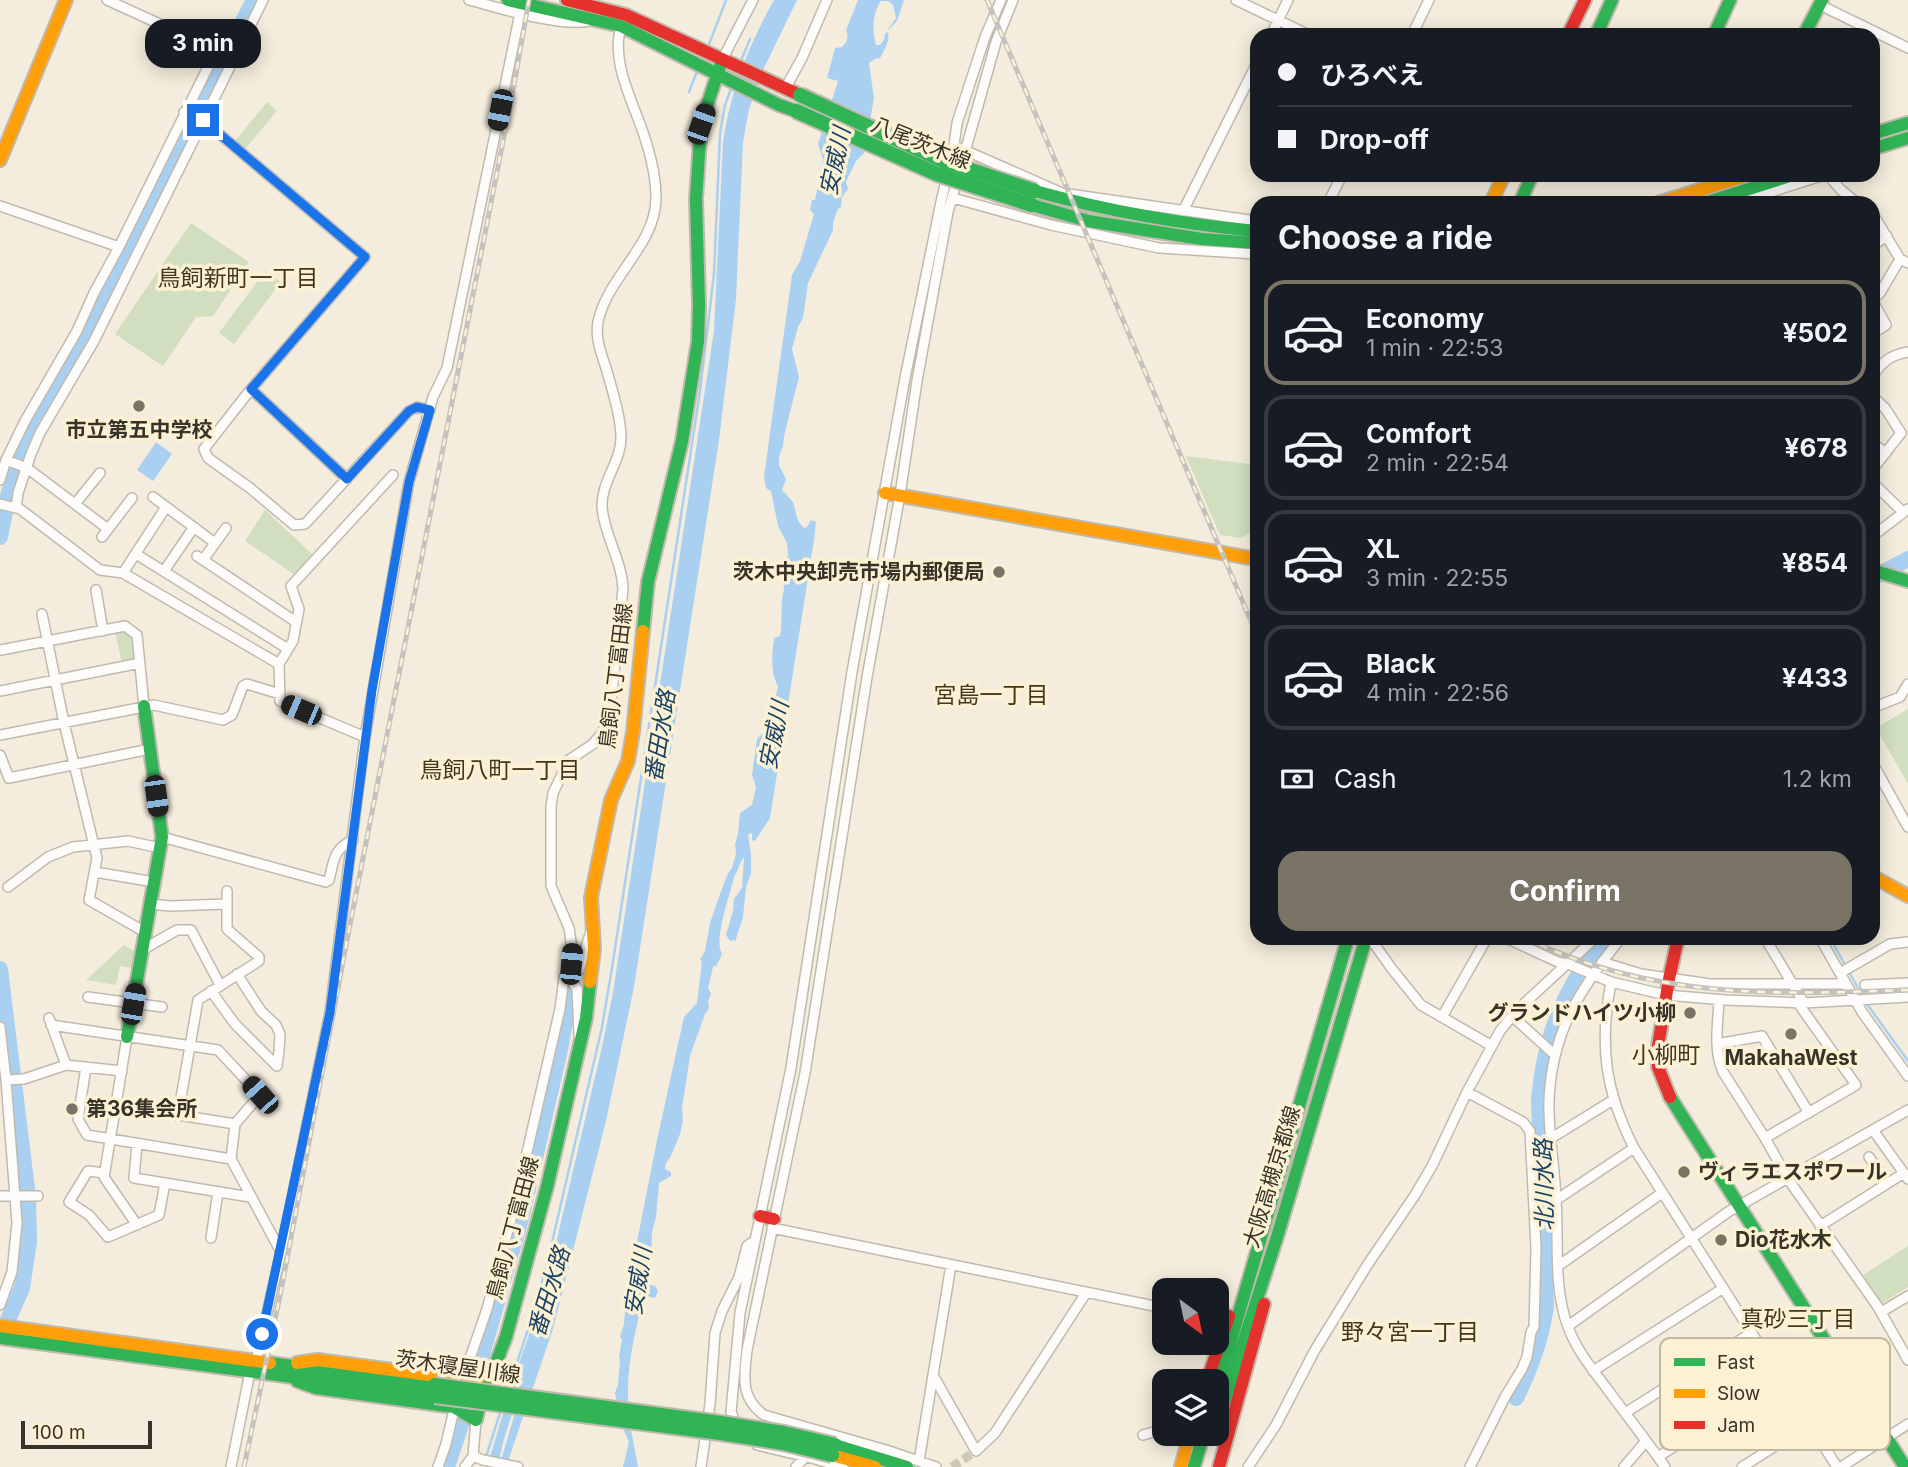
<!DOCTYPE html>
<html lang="en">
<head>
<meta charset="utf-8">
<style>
	body { margin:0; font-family:Inter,"Noto Sans JP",sans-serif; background:#20242c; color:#f1f3f6; height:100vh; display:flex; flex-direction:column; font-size:26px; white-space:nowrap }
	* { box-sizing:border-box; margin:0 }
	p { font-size:23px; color:#9ea1a6 }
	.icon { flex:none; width:38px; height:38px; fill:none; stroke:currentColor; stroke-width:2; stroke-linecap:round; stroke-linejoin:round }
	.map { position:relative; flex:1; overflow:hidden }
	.drawer { position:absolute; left:1250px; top:196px; width:630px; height:749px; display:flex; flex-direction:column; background:#171b24; border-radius:21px; box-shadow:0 4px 18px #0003 }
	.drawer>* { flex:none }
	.top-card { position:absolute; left:1250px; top:28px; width:630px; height:154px; border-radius:21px; box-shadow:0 4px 18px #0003; display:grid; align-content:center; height:154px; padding:0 28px; background:#171b24 }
	.needle { width:46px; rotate:147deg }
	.controls { position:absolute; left:1152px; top:1278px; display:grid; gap:14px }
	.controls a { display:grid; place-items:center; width:77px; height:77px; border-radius:14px; background:#171b24; box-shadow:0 4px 18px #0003; font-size:35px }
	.scale { position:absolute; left:21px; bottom:18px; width:131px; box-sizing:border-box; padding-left:7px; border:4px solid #383328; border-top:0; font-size:19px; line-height:24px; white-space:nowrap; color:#383328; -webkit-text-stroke:5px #fdf1d4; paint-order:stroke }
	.end { position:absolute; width:32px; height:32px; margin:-16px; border:9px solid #1a73e8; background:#fff; box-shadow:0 0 0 4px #fff }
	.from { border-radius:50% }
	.bubble { position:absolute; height:49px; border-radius:21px; background:#171b24; box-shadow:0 4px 18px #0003; font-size:23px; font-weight:700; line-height:49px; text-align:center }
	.car { position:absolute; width:21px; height:42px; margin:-21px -10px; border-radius:9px; box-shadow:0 0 5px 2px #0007; background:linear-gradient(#222 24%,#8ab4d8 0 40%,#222 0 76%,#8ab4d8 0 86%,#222 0) }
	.top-card b { display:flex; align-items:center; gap:24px; height:66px; font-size:26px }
	.top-card b+b { border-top:2px solid #363941 }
	.top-card i { width:18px; height:18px; background:#f1f3f6 }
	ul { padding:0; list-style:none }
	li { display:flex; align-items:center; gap:21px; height:105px; margin:0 14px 10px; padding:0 14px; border:4px solid #363941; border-radius:21px }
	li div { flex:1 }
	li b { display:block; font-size:26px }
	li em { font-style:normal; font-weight:700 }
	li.current { border-color:#7a7467 }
	li>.icon { width:63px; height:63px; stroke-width:1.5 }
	h2 { padding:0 28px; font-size:32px; line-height:84px }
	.pay { display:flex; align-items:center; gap:18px; height:77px; padding:0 28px; font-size:26px }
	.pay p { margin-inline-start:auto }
	.action { display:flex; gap:14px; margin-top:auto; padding:14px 28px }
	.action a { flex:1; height:80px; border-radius:21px; background:#7a7467; color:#fff; font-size:28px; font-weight:700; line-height:80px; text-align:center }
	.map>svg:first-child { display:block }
	.green { fill:#d1debf }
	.water { fill:#a9d0f1 }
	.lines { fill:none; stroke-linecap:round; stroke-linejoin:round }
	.stream { stroke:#a9d0f1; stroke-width:2.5 }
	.river { stroke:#a9d0f1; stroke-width:16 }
	.street-tunnel { stroke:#cec8b9; stroke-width:9; stroke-dasharray:9 4.5; stroke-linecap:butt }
	.street-casing { stroke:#c0baae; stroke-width:12 }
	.fast-casing { stroke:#c0baae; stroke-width:16 }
	.slow-casing { stroke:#c0baae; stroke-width:16 }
	.jam-casing { stroke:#c0baae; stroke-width:16 }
	.street { stroke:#fdfcfa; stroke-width:9 }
	.fast { stroke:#30b455; stroke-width:12 }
	.slow { stroke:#ff9f0a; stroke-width:12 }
	.jam { stroke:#e5322d; stroke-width:12 }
	.rail-casing { stroke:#c3c2be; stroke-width:5 }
	.rail { stroke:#fdf1d4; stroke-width:2.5; stroke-dasharray:8; stroke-linecap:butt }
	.fast-bridge-casing { stroke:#c0baae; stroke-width:18; stroke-linecap:butt }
	.fast-bridge { stroke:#30b455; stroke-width:14 }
	.route { stroke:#1a73e8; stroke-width:9 }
	.poi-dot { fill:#7a7467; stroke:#fdf1d4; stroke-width:2.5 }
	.labels { text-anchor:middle; stroke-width:7; stroke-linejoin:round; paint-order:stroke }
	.street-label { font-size:21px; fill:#383328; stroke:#fdf1d4 }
	.poi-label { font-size:21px; font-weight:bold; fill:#383328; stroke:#fdf1d4; text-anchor:start }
	.water-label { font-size:23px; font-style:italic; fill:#194266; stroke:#fdf1d4 }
	.neighbourhood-label { font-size:23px; fill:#423820; stroke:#fdf1d4 }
	.key { fill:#fdf1d4; stroke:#c2b8a0; stroke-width:2 }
	.key-label { font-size:19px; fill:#383328 }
</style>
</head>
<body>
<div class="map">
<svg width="1908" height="1467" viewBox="0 0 1908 1467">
	<rect width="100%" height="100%" fill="#f4eddd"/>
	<path class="green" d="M267 102 277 111 245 149 235 141Z
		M191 223 249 262 213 316 196 317 163 366 115 334Z
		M265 271 281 282 234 344 219 333Z
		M1186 456 1256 465V515L1255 530 1241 538 1220 535Z
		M265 510 313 555 295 575 245 541Z
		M122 629 132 636 134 657 132 662 122 664 115 631Z
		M1908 709V784L1876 728Z
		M124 945 137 953 135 968 120 966 116 985 86 980Z
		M1908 1246V1287L1881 1304 1863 1275Z"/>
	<path class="water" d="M774 0H797L764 68 749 109 743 142 736 299 719 440 634 987 606 1121 553 1329 509 1458 510 1467 501 1460 523 1386C515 1406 499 1446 499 1467H490V1457L512 1383 546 1286 602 1047 613 992 714 331 723 142C730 92 749 44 774 0Z
		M858 0H904L897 21 886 32 896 18 893 5 888 1H881C872 14 872 31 876 45H880L884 40 885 33 888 32C890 40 885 50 880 58L875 59 869 63 874 98 864 153 856 161 846 182 848 189 842 197 841 207 838 209 833 222V230L828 241 808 283 803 318 798 327 792 349 799 377 784 436 783 446 779 456V465L786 479 782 490 793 502 798 521 804 528 807 527 811 520 816 522 814 540 770 818 755 841 752 840V833L748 834 751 855V873L746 887 743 917 735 942 734 940 730 941 726 935 733 911 734 899 742 888 744 857C739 862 740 869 735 874 731 892 713 940 722 954L717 965 713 967 708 988 711 994 708 1001 709 1008 705 1014 690 1056 682 1108 683 1121 680 1134 671 1156 666 1163 665 1169 671 1172V1176L659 1183 656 1217 652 1232 651 1264 645 1269 644 1283 655 1286 658 1291 655 1298 645 1296 643 1298C636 1330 627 1363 628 1396 628 1421 634 1443 638 1467H623L629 1442 622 1426 615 1393 618 1385 620 1361 619 1356 622 1340 620 1336 624 1324 625 1313 624 1308 657 1140 684 1017 697 1003 702 961 700 960 705 951 710 923 720 894 728 873 732 868 736 854 735 844 738 834 740 813 752 805 756 787 752 775 757 739 765 731 767 718 772 713 778 686C770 671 772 655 774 638L780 636 781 631 782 599 784 589 783 573 788 555 787 543 778 526 771 491 766 488 764 477 769 440 792 275 800 261 814 214 810 210 812 200H815L823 159 818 144 838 81 827 78 835 48 842 47C847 42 849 37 846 30Z
		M156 442 172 454 153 481 137 470Z"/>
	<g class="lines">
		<path class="stream" d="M708 47 726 0
			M740 63 750 39
			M689 92 698 69
			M1830 938 1867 1004 1908 1061
			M508 1390 534 1311 547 1264 602 1027 612 968 700 391 714 274 720 133 725 105 732 86
			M486 1457 501 1410"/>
		<path class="river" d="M0 537 8 496 20 458 36 425 82 346 132 249 221 65 254 0
			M1872 581 1876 576 1908 559
			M1589 961 1611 938
			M0 969 28 1197 29 1242 22 1288 0 1338
			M1516 1398C1531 1368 1541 1340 1546 1307L1539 1098C1544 1051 1554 1015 1579 974
			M447 1467 467 1407 521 1219 560 1050 571 988"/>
		<path class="street-tunnel" d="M952 1467 976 1451"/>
		<defs>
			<path id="street" d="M469 0C500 8 559 27 589 21
				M1236 0 1309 35
				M1820 5 1908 48
				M1271 35 1288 0
				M1412 35 1429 0
				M722 60 753 0
				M785 89 802 58 827 0
				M184 112 203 120 365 257 251 389 204 449 208 458 250 488 294 525 305 524 409 411 417 407 430 410
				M962 149 1062 193 1256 221
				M1828 175 1841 190 1857 203
				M953 198 1051 225 1159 248 1256 254
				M1328 203 1342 175
				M1737 203 1824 175
				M0 206 119 247
				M1183 211 1256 65
				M1872 215 1876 219 1900 259 1908 263
				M1872 246 1887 236
				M1872 334 1886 325 1874 303V298L1880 293 1900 259
				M1872 377C1882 362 1890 355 1908 352
				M251 389 347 479
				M1872 396 1885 408 1901 433 1872 470
				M1872 443 1886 453
				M6 460 27 468 108 529
				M0 480 6 460 25 421 77 331 94 293 119 247 212 59 208 46 107 0
				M1872 482 1903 512
				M153 497 215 543
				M0 504 20 509 100 570 123 573 279 664
				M75 504 100 473
				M16 508 18 493 31 454 40 433 94 341 263 0
				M1872 531 1878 532 1908 509
				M102 537 132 498
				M136 554 288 649
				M197 556 296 622
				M203 560 226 528
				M164 571 194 527
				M123 573 166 507
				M96 590 103 631
				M42 614 64 723 97 858 89 900 145 932
				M1 650 125 626 137 635 144 706
				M0 691 140 663
				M1872 708 1900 697 1908 684
				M0 735 154 705 223 720 232 715 243 686 247 684 280 694
				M365 737 280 701 279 664 293 641 299 609 291 586 393 475
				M0 755 9 778 150 749
				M1872 762 1908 827
				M162 837 326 882 329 880C334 861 333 849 353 840
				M95 872 154 882
				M8 887 48 857 73 847 128 841 160 848
				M150 904 170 906 227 904
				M1370 938 1392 969 1421 1005 1492 1046
				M1506 938 1558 962 1568 964 1611 982 1666 995 1725 1000 1804 1003 1908 997
				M1621 938C1580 989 1552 1031 1549 1100 1548 1134 1555 1167 1556 1201 1559 1243 1553 1287 1568 1327 1577 1351 1593 1370 1608 1390 1627 1416 1647 1441 1665 1467
				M1765 938 1804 1003
				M1820 938 1862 1012 1908 1076
				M142 950 177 930H191L220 985
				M1602 962 1641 974 1710 984H1846
				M1840 973 1890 944 1908 942
				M237 974 261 1011 276 1025 280 1034 279 1051 277 1066
				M1611 982C1599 1045 1605 1091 1634 1148L1837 1467
				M1865 985 1908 983
				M211 991 235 1024 277 1066
				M88 997 162 1007
				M1719 1000C1718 1024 1713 1049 1723 1072L1765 1138 1788 1179 1878 1307 1908 1360
				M1512 1016 1555 1055
				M1442 1017 1487 938
				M49 1018 66 1065
				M51 1025 218 1050 260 1095 235 1124 231 1159 281 1252
				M0 1027 6 1080 17 1223 12 1272 0 1305
				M579 1035 577 989 570 978 572 949 569 928 551 886V807L553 793 569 760 593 744 601 734 607 724 610 710 623 589C622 560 604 535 602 507 601 481 622 461 621 436 620 413 612 390 606 368 601 353 595 338 598 322 607 277 656 245 656 198 656 181 652 161 647 145 637 107 608 64 622 23
				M127 1037 104 1177 137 1225
				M1717 1044 1762 1036 1809 1113
				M86 1067 78 1119 87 1135 231 1159
				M6 1080 24 1079 66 1065 122 1071
				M1467 1092 1523 1122 1530 1131 1536 1248 1534 1327 1531 1332 1527 1357 1522 1369 1505 1397 1470 1467
				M116 1105 235 1124
				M178 1115 198 1000 259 961V957L227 929V891
				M1873 1130 1908 1179
				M1765 1138 1856 1085 1798 1003
				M1550 1139 1613 1100
				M137 1144 134 1178 250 1197
				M1869 1157 1887 1183
				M104 1173 88 1171 69 1202 89 1215 108 1237 159 1215 165 1183
				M0 1196H38
				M1556 1200 1634 1148
				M1820 1226 1904 1173
				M772 1228 1164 1308
				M211 1238 218 1192
				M1558 1266 1662 1193
				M1881 1312 1908 1296
				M1568 1326 1728 1212 1908 1110
				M256 1361 281 1252 330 1012 365 737 409 482 433 397 447 368 520 13
				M1593 1371 1722 1289
				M933 1375 976 1451 995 1433 1086 1293
				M461 1384 487 1309 516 1200 560 1009 564 978H570L579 970 590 934
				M1625 1413 1751 1333
				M476 1420 473 1456 483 1460 518 1467
				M737 1427 731 1412 740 1313 791 1068 852 672 905 378 941 202 954 145 957 123 985 37 1001 0
				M1143 1435 1164 1429
				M757 1445 815 1459 843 1467
				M1658 1457 1780 1378
				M919 1461 951 1265
				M231 1467 250 1372
				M438 1467 446 1444 456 1401
				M465 1467 473 1456
				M701 1467 710 1404 715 1333 722 1311 739 1277 747 1246 751 1243
				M796 1467 806 1456
				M936 1467 886 1450 764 1415C740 1398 744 1376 747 1350L805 1073 867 677 900 495 917 381 948 212 996 42 1013 0
				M1248 1467 1276 1425 1315 1350 1368 1264 1415 1195 1432 1166 1467 1092 1500 1031 1516 1011 1595 938
				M1624 1467 1646 1441
				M1742 1467 1810 1424
				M1841 1467 1908 1424"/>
			<path id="fast" d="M508 0 621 26 779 105 796 111
				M1596 35 1612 0
				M1714 35 1730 0
				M1804 35 1822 0
				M1872 134 1908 123
				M1872 149 1908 138
				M1035 191C1108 211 1181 224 1256 231
				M1520 203 1532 175
				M1705 203 1793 175
				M1032 205 1088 221 1202 239 1256 243
				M1872 570 1908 581
				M643 631 648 582 682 441 698 341 699 305 696 199 701 124 722 60
				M127 1037 162 837 144 706
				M1670 1097 1905 1467
				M0 1338 435 1396
				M270 1363 435 1385
				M297 1381 316 1388 454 1407 476 1420 479 1407 506 1337 547 1187 586 1018 590 982
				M1216 1392 1348 938
				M1216 1427 1278 1234 1366 938
				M835 1445 907 1467
				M1194 1467 1204 1433"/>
			<path id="slow" d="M0 160 66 0
				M1491 203 1504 175
				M1658 203 1748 175
				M885 493 1256 559
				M1872 876 1908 896
				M590 982 594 949 591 897 611 800 628 761 633 732 643 631
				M0 1326 270 1363
				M297 1363 318 1360 466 1380 493 1373
				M832 1455 875 1467
				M1181 1467 1190 1433"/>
			<path id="jam" d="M567 0 626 15 800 95
				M1568 35 1585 0
				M1670 1097 1658 1067V1046L1669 979 1678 938
				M760 1216 774 1219
				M1207 1381 1229 1316
				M1219 1467 1264 1304"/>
		</defs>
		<use href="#street" class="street-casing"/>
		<use href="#fast" class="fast-casing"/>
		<use href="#slow" class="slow-casing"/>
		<use href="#jam" class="jam-casing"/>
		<use href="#street" class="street"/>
		<use href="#fast" class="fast"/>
		<use href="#slow" class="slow"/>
		<use href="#jam" class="jam"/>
		<defs>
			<path id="rail" d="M987 0 1256 633
				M1525 938C1652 999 1771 995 1908 990
				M244 1467 281 1291 348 935 514 85 529 0"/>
		</defs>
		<use href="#rail" class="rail-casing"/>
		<use href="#rail" class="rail"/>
		<defs>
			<path id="fast-bridge" d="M800 95 943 161 1035 191
				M796 111 937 174 1032 205
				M435 1385 721 1423 784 1433 835 1445
				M435 1396 720 1433 783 1443 832 1455"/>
		</defs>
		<use href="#fast-bridge" class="fast-bridge-casing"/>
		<use href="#fast-bridge" class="fast-bridge"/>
	</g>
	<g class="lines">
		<path class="route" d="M203 120 365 257 251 389 347 479 409 411 417 407 430 410 409 482 372 690 330 1012 262 1334"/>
	</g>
	<g class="poi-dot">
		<circle cx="139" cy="406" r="7"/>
		<circle cx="999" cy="572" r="7"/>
		<circle cx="1690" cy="1013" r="7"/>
		<circle cx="1791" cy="1034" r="7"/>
		<circle cx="72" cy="1109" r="7"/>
		<circle cx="1684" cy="1172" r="7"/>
		<circle cx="1721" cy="1240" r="7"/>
	</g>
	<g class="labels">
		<g class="street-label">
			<text transform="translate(921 143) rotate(22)" y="7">八尾茨木線</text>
			<text transform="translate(616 676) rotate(-83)" y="7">鳥飼八丁富田線</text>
			<text transform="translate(1272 1177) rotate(-73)" y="7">大阪高槻京都線</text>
			<text transform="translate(513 1228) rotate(-75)" y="7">鳥飼八丁富田線</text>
			<text transform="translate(458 1367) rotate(8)" y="7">茨木寝屋川線</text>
		</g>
		<g class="poi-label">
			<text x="139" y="437" text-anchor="middle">市立第五中学校</text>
			<text x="985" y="579" text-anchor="end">茨木中央卸売市場内郵便局</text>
			<text x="1676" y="1020" text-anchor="end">グランドハイツ小柳</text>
			<text x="1791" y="1065" text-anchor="middle">MakahaWest</text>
			<text x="86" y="1116">第36集会所</text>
			<text x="1698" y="1179">ヴィラエスポワール</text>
			<text x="1735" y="1247">Dio花水木</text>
		</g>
		<g class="water-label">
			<text transform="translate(835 161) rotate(-78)" y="8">安威川</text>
			<text transform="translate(774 735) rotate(-79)" y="8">安威川</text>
			<text transform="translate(660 736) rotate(-81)" y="8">番田水路</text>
			<text transform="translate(1544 1185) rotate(-91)" y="8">北川水路</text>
			<text transform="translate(638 1281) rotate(-81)" y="8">安威川</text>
			<text transform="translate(549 1292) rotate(-73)" y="8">番田水路</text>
		</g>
		<g class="neighbourhood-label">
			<text x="238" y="286">鳥飼新町一丁目</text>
			<text x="991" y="703">宮島一丁目</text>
			<text x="500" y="778">鳥飼八町一丁目</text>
			<text x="1666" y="1063">小柳町</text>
			<text x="1798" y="1327">真砂三丁目</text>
			<text x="1410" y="1340">野々宮一丁目</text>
		</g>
	</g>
	<rect x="1660" y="1338" width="230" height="112" rx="10" class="key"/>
	<rect x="1674" y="1358" width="31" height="8" fill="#30b455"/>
	<rect x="1674" y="1389" width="31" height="9" fill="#ff9f0a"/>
	<rect x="1674" y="1421" width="31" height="8" fill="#e5322d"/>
	<g class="key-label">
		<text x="1717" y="1369">Fast</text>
		<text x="1717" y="1400">Slow</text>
		<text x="1717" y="1432">Jam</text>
	</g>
</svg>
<div class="controls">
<a><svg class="needle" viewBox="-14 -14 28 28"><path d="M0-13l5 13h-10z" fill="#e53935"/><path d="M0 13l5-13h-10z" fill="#9ea1a6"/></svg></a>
<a><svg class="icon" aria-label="layers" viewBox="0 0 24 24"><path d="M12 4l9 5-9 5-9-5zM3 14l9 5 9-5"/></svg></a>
</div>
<div class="scale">100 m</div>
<i class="end from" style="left:262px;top:1334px"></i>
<i class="end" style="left:203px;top:120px"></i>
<div class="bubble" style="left:145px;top:19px;width:116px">3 min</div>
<i class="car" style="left:500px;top:110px;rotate:191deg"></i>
<i class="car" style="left:701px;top:124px;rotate:19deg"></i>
<i class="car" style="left:301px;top:710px;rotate:293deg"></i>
<i class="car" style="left:156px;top:796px;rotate:172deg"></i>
<i class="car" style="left:571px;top:964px;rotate:5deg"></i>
<i class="car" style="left:133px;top:1004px;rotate:10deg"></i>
<i class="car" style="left:260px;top:1095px;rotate:318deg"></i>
<div class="top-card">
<b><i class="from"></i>ひろべえ</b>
<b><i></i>Drop-off</b>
</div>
<section class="drawer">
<h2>Choose a ride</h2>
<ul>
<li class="current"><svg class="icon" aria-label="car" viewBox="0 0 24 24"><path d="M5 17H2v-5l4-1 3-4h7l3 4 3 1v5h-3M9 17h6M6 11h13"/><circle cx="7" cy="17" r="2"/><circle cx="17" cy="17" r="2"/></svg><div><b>Economy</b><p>1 min · 22:53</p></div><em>¥502</em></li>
<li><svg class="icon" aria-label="car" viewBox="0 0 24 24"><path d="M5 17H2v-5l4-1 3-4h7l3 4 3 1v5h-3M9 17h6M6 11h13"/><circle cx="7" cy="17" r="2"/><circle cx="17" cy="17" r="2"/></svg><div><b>Comfort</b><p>2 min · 22:54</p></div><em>¥678</em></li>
<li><svg class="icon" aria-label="car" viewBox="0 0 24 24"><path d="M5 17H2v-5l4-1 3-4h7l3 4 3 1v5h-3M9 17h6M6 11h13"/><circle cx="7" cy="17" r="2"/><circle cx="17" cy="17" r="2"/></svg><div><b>XL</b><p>3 min · 22:55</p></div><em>¥854</em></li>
<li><svg class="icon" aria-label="car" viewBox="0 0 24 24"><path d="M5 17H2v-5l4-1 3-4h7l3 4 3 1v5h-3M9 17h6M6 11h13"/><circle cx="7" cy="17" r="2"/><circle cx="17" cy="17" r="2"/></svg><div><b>Black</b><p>4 min · 22:56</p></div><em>¥433</em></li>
</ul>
<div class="pay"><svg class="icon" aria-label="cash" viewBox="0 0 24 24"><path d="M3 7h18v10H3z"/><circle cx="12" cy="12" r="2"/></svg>Cash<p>1.2 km</p></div>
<div class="action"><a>Confirm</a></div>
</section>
</div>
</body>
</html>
